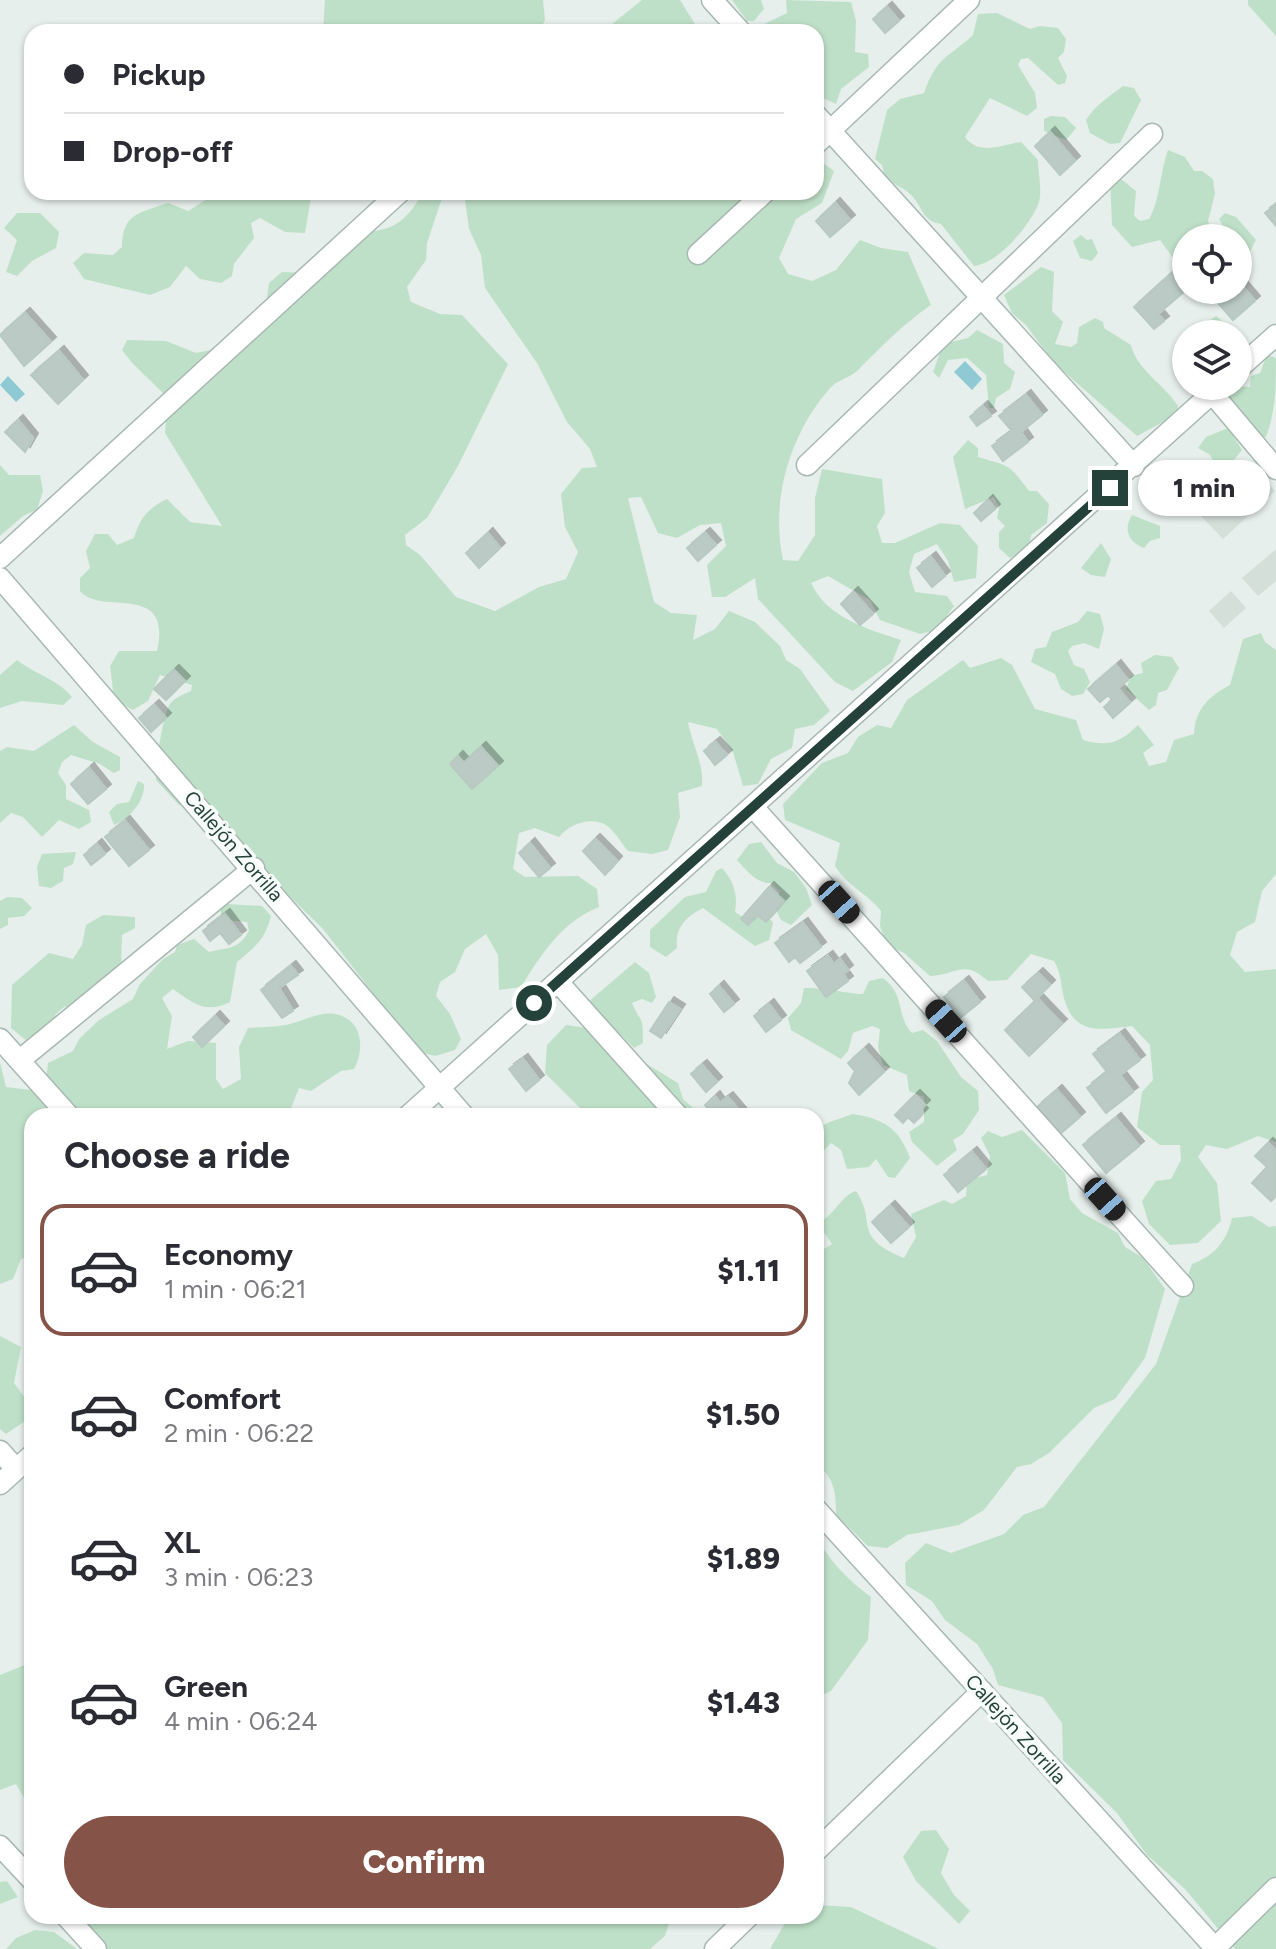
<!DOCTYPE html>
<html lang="en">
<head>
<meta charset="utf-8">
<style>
	body { margin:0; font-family:Figtree,sans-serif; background:#f2f2f3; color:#2b2b33; height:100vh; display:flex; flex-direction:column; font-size:30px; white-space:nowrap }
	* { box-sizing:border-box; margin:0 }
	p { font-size:26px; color:#7c7c81 }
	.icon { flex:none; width:44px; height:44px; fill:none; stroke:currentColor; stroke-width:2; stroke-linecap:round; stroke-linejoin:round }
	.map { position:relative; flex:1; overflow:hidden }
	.details { position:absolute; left:24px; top:1108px; width:800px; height:816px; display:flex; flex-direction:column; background:#fff; border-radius:24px; box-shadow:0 2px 6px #0004 }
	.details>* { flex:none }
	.hud { position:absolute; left:24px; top:24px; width:800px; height:176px; border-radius:24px; box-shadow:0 2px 6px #0004; display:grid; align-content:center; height:176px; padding:0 40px; background:#fff }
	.buttons { position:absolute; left:1172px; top:224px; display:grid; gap:16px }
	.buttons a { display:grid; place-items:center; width:80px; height:80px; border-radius:50%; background:#fff; box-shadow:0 2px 6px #0004; font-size:40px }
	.end { position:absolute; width:36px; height:36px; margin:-18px; border:10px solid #24423a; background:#fff; box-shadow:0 0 0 4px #fff }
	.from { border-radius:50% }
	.bubble { position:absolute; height:56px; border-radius:28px; background:#fff; box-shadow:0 2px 6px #0004; font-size:26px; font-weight:800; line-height:56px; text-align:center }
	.car { position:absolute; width:24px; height:48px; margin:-24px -12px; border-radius:10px; box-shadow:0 0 6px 2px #0007; background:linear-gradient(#222 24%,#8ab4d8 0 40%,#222 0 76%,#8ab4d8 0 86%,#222 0) }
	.hud b { display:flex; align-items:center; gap:28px; height:76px; font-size:30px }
	.hud b+b { border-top:2px solid #e1e1e2 }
	.hud i { width:20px; height:20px; background:#2b2b33 }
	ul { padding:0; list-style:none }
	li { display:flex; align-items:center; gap:24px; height:132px; margin:0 16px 12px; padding:0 24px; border:4px solid transparent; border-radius:24px }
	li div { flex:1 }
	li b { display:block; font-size:30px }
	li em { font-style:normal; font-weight:800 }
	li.selected { border-color:#855347 }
	li>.icon { width:72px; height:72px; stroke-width:1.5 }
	h2 { padding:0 40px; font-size:36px; line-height:96px }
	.cta { display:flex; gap:16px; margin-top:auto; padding:16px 40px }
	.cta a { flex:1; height:92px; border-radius:48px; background:#855347; color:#fff; font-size:32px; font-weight:800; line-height:92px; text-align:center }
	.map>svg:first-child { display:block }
	.built { fill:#d4dfda }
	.green { fill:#bfe0c8 }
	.water { fill:#8ec9d4 }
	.building { fill:#bbcac4; stroke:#b8c9c2; stroke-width:2; filter:url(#shadow) }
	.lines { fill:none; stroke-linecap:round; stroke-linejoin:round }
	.minor-casing { stroke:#a8b8b2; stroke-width:23 }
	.minor { stroke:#fff; stroke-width:20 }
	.route { stroke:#24423a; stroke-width:10 }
	.labels { text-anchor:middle; stroke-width:7; stroke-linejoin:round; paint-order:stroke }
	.street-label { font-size:20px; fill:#24423a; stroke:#f7fbf9 }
</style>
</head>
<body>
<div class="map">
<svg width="1276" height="1949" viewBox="0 0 1276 1949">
	<defs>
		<filter id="shadow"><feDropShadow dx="5" dy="-5" stdDeviation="0" flood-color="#0004"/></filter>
	</defs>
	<rect width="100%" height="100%" fill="#e6efeb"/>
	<path class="built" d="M1258 472 1275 491 1223 539 1201 516 1217 501 1222 505Z
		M1276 549V581L1258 596 1242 578Z
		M1231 591 1246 608 1224 628 1209 611Z"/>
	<path class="green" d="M325 0H543L545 20 539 32H323Z
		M642 0H680L700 32H602Z
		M732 0H761L764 9 754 21H747Z
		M786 0 851 2 856 21 855 52 868 54 869 67 841 89 836 104 816 95V32H763L762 25 787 13Z
		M1248 0H1276V36L1248 5Z
		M997 13 1030 29 1040 26 1058 28 1066 39 1064 52 1058 58 1067 76 1065 83 1058 85 1028 58 1021 59 1018 65 1035 93 1037 108 1027 116 990 98 965 137C979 156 1000 145 1021 142L1038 160C1038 172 1043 194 1038 205 1028 227 999 263 974 266L941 224C923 221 923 209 913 197 906 188 893 185 885 177L882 165 875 159 887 110 900 99 924 93C937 56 947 59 973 35L978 14Z
		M1123 86 1134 88 1141 100 1120 143 1110 144 1090 133 1086 120C1094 106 1110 96 1123 86Z
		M1051 116 1065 117 1076 128 1066 140 1044 131V119Z
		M1168 150 1185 157 1194 171H1202L1213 179 1215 194 1208 221 1214 238H1186V261L1173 258 1160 240 1132 247 1112 225 1110 177 1121 179 1136 191 1134 216 1140 221 1149 219C1160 201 1160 172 1168 150Z
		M816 158 834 171 822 203 796 219 779 258 788 274 812 281 836 270 860 240 881 248 908 252 931 305C902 325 881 347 857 371 849 378 838 380 831 387 790 433 770 500 783 560L798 561 815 535V498L822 469 882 479 885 513 877 526 882 543H895L940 523 960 525 978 546 976 578 954 582 948 561 937 544 914 554 909 572 915 592 947 596 954 606 937 630 920 634 880 620 870 600 828 576 811 583C827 618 868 629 901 640L892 662 853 691 835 682 758 599 755 578 725 597H712L707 565 726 546 721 523 700 525 677 538 658 533 641 497 628 498 654 602 671 613 697 615 693 640 715 629 729 611 755 622 780 646 786 660 800 669 830 711 814 725 795 729 792 748 771 759 758 784 743 786 733 752 717 729 688 722C692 744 704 764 702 786L678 793 680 817 668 850 652 854 628 851C622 844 614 830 606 825 591 816 569 824 559 837L535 828 519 833 513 869 525 877 578 876 597 889 599 907C562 922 542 953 521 987L499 990 498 955 486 934 465 949 455 972 440 982 436 996 450 1014 461 1039 455 1050 435 1056 419 1052 323 929 285 892 252 882 238 862 233 831 212 811 179 805 156 780C155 767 163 714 170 704 174 698 184 694 191 691L192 685 160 675 148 701 133 710 114 699 110 666 119 651H157C173 580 101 617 80 591V578L90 568 86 551 95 534H108L117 545 134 538C140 518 148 508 167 499L190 522 222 526 165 433 168 399C153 381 135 369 122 350L127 340 166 341 196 353 238 345 264 319 269 283 282 272 313 273C320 264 331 245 341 240 382 224 396 240 423 192H444L427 243 426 260 407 287 411 302 440 314 462 315 508 364 458 466 427 518 405 535 406 545 420 555 456 597 495 611 539 587 566 579 578 552 565 527 561 494 582 468 597 467 590 449 567 422 537 363 485 288 481 255 469 229 464 192H816Z
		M218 192H312L305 233 285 232 260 218 251 223 254 238 234 264 232 276 221 283 200 279 186 266 170 287 150 295 84 279 73 263 84 253 113 255 122 247C122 213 140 213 168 203L188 211Z
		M17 213H40L59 232 56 248 32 261 17 276 6 272 17 240 4 228Z
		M1225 213 1236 217 1256 240 1250 251 1238 255V238H1231L1219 219Z
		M1081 235 1087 240 1092 239 1098 253 1092 261 1080 258 1073 241Z
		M1041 267 1054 272 1052 311 1063 322 1055 344 1071 347 1077 343 1079 327 1095 318 1103 322 1104 328 1131 345C1137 370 1164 384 1178 406L1176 415 1137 436 1053 362 1026 325 1012 313 1004 295Z
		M1216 316 1236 333 1235 334H1204L1209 321Z
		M977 330 1003 344 1004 363 1015 372 1010 389 996 398 994 408H989L986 375 967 358 948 360 939 378 933 372 943 344 968 338Z
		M1267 355 1276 358C1276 386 1276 410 1266 437L1258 439 1248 419 1222 392 1228 386 1250 387 1251 376 1260 373Z
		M1228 428 1242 450 1225 471 1217 468 1210 455 1198 448 1206 437Z
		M968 440 978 448V457C1011 467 1008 463 1029 491H1037L1049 504 1047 523 1031 535 1030 546 1010 558 999 548V532L1005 526 997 518 999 508 994 497 965 509 953 457Z
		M0 465 9 475H40L43 491 37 510 23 516 0 536Z
		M1132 515 1160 526V538L1150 541 1144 548C1128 542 1123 529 1132 515Z
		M1101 543 1111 559 1105 577 1091 575 1081 568Z
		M1087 611 1100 614 1104 629 1099 649 1084 643 1072 646 1068 651 1074 665 1084 669 1090 682 1083 694 1072 696 1061 689 1055 674 1031 662 1035 649 1046 647 1052 632 1078 622Z
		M1261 633 1265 642 1276 650V874L1262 891 1255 922 1237 932 1230 955 1245 972 1276 969V1142L1258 1136 1227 1149 1206 1145 1198 1157 1217 1183 1221 1221 1198 1243 1170 1245 1149 1224 1142 1201 1156 1181 1171 1179 1181 1160 1180 1145H1160L1137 1127 1142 1092 1153 1080 1150 1045 1132 1026C1105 1029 1077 1036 1066 1004 1060 989 1063 976 1054 961L1031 954 1007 980 988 981C963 959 959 974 930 976L904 953 887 945 880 926 881 911C867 893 847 886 835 866L840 843 785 820 783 804 822 763 848 753 858 737 877 725 891 728 907 700 963 660 970 668 1001 658 1012 665 1035 709 1076 720 1083 740C1108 747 1120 743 1138 725L1154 745 1143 753 1149 766 1166 762 1174 740 1194 734C1195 709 1209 696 1230 685L1243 639Z
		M1155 655 1172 657 1179 668 1167 690 1158 693 1156 705 1149 710 1126 689 1131 676 1143 673 1141 663Z
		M17 660C36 675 56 678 72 697L63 705 22 701 0 708V675Z
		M74 725 93 742 120 757V770L114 773 100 764 71 755 62 762 58 773 66 785V799L89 810 91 822 79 829 59 820 42 837 23 817 11 813 0 823V751L7 747 34 751Z
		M138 781 144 784C145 802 129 819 114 825L109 812 117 804 129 802Z
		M761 842 777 863 794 872 806 888 812 905 791 925 781 920 773 904 780 892 771 883C756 883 747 871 737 860L749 844Z
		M76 852 73 864 64 868 63 881 51 888 39 886 37 867 42 854Z
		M722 868C734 881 738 895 735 912L747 920 767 914 773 923 769 940 755 946 703 908C686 917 675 927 677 948L666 957 650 947V930L685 897 706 892 716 871Z
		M7 897 22 898 32 908 24 916 8 918V925L0 929V901Z
		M226 904 262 906 271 916C265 940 255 947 237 962L230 1002C206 1014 194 1004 173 989L162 998 172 1016 167 1049 188 1041 216 1043V1079L223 1089 241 1079 239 1047 248 1028C260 1027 274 1027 286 1025 300 1022 321 1011 335 1014 363 1019 365 1049 354 1069L341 1071 311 1091 299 1088 288 1116H73L45 1090 48 1063 73 1051 79 1039 99 1020 133 999 140 984 163 959 175 952 177 945 194 939 209 952C229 947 238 950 249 931L247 922 224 920 220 911Z
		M103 915 135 917V928L122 935 121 968 75 1006 64 1007 55 1015 56 1029 28 1042 11 1028 12 985 49 953 73 959 82 945 86 925Z
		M635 962 649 973 656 997 652 1003 642 999 632 1003C642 1026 643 1013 643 1043L634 1048 588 1002Z
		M883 978C907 997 895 1015 912 1033L923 1030 937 1041 961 1077 978 1091 979 1110 963 1134 953 1140 957 1150 937 1166 912 1142 909 1132 924 1122V1097L909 1091 907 1075 883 1065 878 1047 880 1029 872 1026 853 1033 848 1051 841 1059 791 1030 788 1018 801 1003 804 988C819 987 859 995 863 994L869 981Z
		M566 1025 587 1028 678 1083 683 1099 702 1116H588L545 1073 547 1045Z
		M0 1062 6 1087 31 1090 55 1116H32V1255L21 1259 13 1279 0 1284Z
		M853 1114C884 1119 899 1128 910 1158L895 1178 888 1177 876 1159 869 1167 847 1169 841 1150 831 1143 816 1159C816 1122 819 1126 853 1114Z
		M1022 1130 1065 1173 1070 1199 1082 1213 1118 1233 1125 1247 1143 1258 1165 1289 1145 1358 1115 1399 1094 1408 1049 1453 1031 1464 1017 1467 984 1510 959 1525 907 1535 887 1548 868 1546 836 1515C836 1495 835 1476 816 1465V1254L832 1244 823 1231V1220C836 1212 841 1196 856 1191 878 1224 851 1236 904 1258L916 1237 911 1214 944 1200 952 1204 966 1196 967 1180 987 1175 990 1156 981 1138 988 1131 1002 1137Z
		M1252 1216 1269 1227 1276 1226V1949H1235L1185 1889 1147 1855 1117 1813 1063 1760 1062 1723 1043 1697 998 1685 993 1669 977 1644 945 1620 932 1601 906 1585 905 1563 926 1543 951 1553 1004 1534 1023 1515 1044 1507 1156 1364 1192 1264C1214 1256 1227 1241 1232 1218Z
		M0 1336 21 1347 14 1383 28 1402V1419L6 1434 0 1429Z
		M816 1536C830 1562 848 1580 871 1597L868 1640 831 1691 816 1698Z
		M32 1662V1811L16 1784 0 1790V1675Z
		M936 1830 949 1849 941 1873 954 1895 970 1911 959 1924 916 1881 903 1857 921 1831Z
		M7 1881 18 1897 0 1904V1882Z
		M818 1905 851 1907 939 1949H770L789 1916H816Z
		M73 1916H666L670 1920 665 1936 650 1949H97Z
		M35 1930 54 1932 77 1949H6L16 1938Z"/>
	<path class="water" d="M965 361 982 379 972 390 954 372Z
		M8 376 25 394 16 402 0 385Z"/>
	<path class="building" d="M887 7 899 21 885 33 873 19Z
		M1050 132 1075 161 1060 175 1035 146Z
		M835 203 850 220 830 237 816 221Z
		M1276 204V226L1265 213Z
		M1186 260V290L1158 314 1164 321 1154 329 1134 307Z
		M1238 281 1255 301 1233 320 1209 293 1238 290Z
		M25 313 51 342 24 366 0 335Z
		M59 351 83 380 58 404 31 375Z
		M1026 395 1042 415 1021 432 1028 442 1003 461 992 446 1012 431 999 416Z
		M983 406 991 416 977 426 970 417Z
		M18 420 33 438 25 452 5 432Z
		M988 500 995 509 981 521 974 513Z
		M488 533 500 548 479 568 466 553Z
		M705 533 716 545 698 561 687 548Z
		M931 557 945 576 932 587 917 568Z
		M853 592 873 614 860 625 841 604Z
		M1116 665 1128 680 1118 688 1130 703 1113 718 1104 707 1112 700 1108 695 1100 702 1088 689Z
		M174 670 185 681 166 700 154 689Z
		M154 705 166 718 151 732 139 718Z
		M715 742 727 755 715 765 704 751Z
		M481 747 498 766 472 789 450 764 458 756 464 763Z
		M89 768 106 789 88 804 71 784Z
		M125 821 149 850 129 866 105 837Z
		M595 839 617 861 605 875 583 851Z
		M530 843 550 868 539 877 519 853Z
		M97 844 105 854 91 865 84 855Z
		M769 887 784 901 766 922 757 915 748 925 741 919Z
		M225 914 241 935 229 944 220 933 210 941 203 931Z
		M803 923 821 947 800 963 795 957 789 962 775 943Z
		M828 956 834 964 840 959 848 970 843 974 848 981 826 997 807 971Z
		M291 966 298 975 279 988 293 1011 282 1018 261 990Z
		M1038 973 1050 985 1037 998 1062 1024 1029 1056 1005 1030 1035 1001 1022 987Z
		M964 981 980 1002 960 1018 944 997Z
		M719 986 734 1004 724 1012 710 994Z
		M669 1002 680 1009 661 1038 650 1031Z
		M769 1004 781 1020 766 1032 754 1016Z
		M215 1016 224 1026 202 1047 193 1037Z
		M1120 1034 1140 1060 1120 1075 1133 1092 1106 1113 1087 1088 1107 1072 1093 1054Z
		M864 1049 884 1072 859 1095 849 1083 855 1071 848 1063Z
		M523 1059 539 1080 526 1091 509 1069Z
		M702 1065 717 1082 706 1092 691 1074Z
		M1057 1090 1080 1117 1060 1134 1037 1107Z
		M915 1095 925 1105 920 1110 923 1113 914 1123 908 1117 903 1123 895 1115Z
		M715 1096 720 1103 728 1097 744 1116H715L705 1105Z
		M1116 1118 1139 1146 1106 1173 1083 1145Z
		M1268 1143 1276 1151V1196L1271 1201 1252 1183 1267 1167 1255 1156Z
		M972 1152 986 1169 958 1192 944 1175Z
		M890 1206 909 1227 891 1243 872 1222Z"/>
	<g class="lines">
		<defs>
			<path id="minor" d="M712 0 741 32
				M816 115 1134 466
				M816 144 969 0
				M698 254 765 192
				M1238 369 1276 335
				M1212 393 1276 469
				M807 465 1152 134
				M0 558 400 192
				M0 578 464 1116
				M753 807 1183 1286
				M558 982 678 1116
				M0 1039 69 1116
				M20 1060 254 868
				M408 1116 1220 386
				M0 1451 16 1469
				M0 1484 32 1455
				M816 1509 1216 1949
				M0 1846 32 1880
				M816 1851 982 1691
				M66 1916 96 1949
				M1215 1948 1276 1888
				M715 1949 749 1916"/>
		</defs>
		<use href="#minor" class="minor-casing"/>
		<use href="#minor" class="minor"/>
	</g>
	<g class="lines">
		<path class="route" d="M534 1003 1110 488"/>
	</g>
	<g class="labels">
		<g class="street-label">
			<text transform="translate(234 846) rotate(49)" y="7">Callejón Zorrilla</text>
			<text transform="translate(1016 1729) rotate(48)" y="7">Callejón Zorrilla</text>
		</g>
	</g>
</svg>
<div class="buttons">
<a><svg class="icon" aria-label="locate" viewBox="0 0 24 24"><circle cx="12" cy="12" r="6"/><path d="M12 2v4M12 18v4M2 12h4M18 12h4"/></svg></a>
<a><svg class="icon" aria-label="layers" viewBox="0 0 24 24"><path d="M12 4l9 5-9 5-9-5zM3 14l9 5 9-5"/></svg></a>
</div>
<i class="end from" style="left:534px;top:1003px"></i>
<i class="end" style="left:1110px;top:488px"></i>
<div class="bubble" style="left:1138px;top:460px;width:132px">1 min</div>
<i class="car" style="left:839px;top:902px;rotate:138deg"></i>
<i class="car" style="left:946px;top:1021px;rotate:318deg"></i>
<i class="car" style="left:1105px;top:1199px;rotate:138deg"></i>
<div class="hud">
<b><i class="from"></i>Pickup</b>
<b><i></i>Drop-off</b>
</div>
<section class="details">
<h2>Choose a ride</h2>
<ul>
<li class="selected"><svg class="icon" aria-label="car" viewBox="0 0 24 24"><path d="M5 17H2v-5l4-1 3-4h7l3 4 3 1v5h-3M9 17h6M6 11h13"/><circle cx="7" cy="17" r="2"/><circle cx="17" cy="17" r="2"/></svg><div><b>Economy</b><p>1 min · 06:21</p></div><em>$1.11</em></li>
<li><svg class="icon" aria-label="car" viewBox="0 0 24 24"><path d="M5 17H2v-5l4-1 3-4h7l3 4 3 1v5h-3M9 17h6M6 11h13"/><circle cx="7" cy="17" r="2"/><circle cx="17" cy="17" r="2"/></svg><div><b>Comfort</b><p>2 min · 06:22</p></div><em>$1.50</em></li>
<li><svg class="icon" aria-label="car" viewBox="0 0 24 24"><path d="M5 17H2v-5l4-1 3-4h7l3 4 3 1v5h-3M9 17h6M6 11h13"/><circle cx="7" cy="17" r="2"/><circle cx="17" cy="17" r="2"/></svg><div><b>XL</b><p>3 min · 06:23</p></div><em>$1.89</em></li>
<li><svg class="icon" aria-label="car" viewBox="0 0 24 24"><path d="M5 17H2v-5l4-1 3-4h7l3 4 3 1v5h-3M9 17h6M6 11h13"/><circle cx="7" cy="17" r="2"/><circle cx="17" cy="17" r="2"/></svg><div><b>Green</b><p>4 min · 06:24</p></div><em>$1.43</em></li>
</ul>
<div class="cta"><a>Confirm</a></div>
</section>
</div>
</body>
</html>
